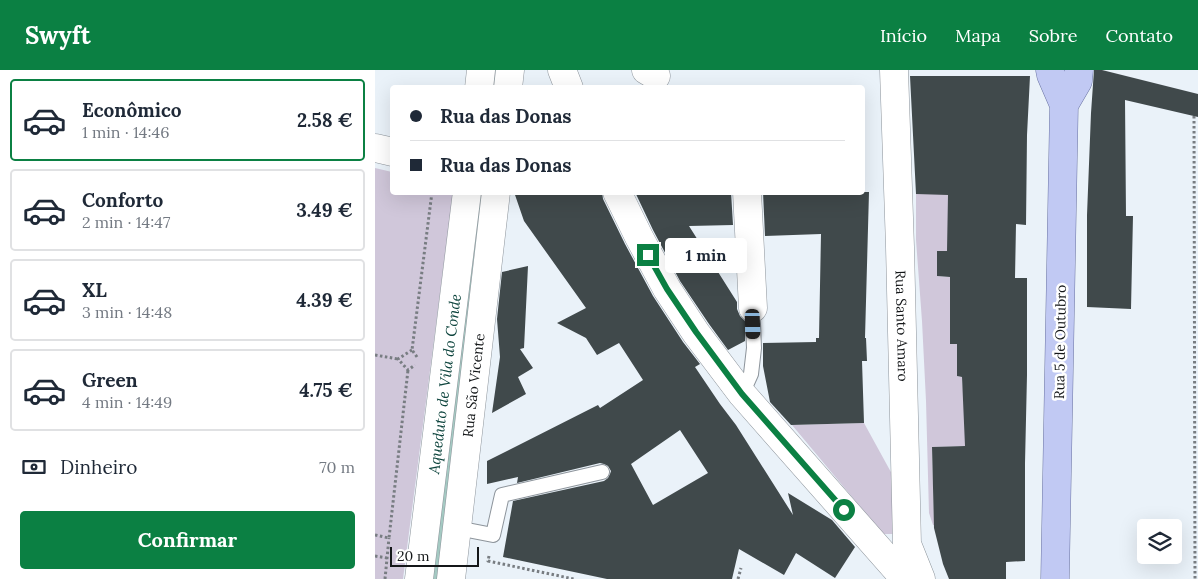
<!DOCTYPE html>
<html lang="pt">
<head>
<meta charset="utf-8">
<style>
	body { margin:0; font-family:Lora,serif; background:#f6f6f7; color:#1f2937; height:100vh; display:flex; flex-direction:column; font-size:19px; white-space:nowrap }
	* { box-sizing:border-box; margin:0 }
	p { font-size:16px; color:#747a83 }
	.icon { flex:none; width:28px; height:28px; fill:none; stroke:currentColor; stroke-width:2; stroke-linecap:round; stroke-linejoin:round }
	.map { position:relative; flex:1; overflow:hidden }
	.details { display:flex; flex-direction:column; background:#fff; width:375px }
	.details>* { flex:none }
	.hud { position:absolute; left:15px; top:15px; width:475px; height:110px; border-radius:5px; box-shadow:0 5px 20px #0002; display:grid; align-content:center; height:110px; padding:0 20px; background:#fff }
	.controls { position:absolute; left:762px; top:449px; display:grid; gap:10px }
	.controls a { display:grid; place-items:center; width:45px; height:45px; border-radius:5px; background:#fff; box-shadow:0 5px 20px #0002; font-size:25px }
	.scale { position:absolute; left:15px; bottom:12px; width:89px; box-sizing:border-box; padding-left:5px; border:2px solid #141719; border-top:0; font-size:14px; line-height:18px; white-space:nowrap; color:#141719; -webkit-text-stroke:4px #fff; paint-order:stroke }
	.end { position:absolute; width:22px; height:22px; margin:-11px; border:6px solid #0b8043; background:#fff; box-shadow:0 0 0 2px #fff }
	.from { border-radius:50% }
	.bubble { position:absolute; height:35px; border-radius:5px; background:#fff; box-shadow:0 5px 20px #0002; font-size:16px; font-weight:700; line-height:35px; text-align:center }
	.car { position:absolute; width:15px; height:30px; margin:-15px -8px; border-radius:6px; box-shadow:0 0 4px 1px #0007; background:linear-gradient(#222 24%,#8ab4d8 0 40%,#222 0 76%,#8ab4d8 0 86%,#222 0) }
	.hud b { display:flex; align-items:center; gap:18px; height:48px; font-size:19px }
	.hud b+b { border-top:1px solid #e0e1e3 }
	.hud i { width:12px; height:12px; background:#1f2937 }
	ul { padding:9px 0 0; list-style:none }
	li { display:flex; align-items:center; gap:15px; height:82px; margin:0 10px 8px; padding:0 10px; border:2px solid #e0e1e3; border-radius:5px }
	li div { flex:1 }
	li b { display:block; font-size:19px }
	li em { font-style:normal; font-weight:700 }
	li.selected { border-color:#0b8043 }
	li>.icon { width:45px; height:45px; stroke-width:1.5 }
	.pay { display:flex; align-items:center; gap:12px; height:55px; padding:0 20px; font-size:19px }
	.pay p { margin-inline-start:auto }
	.button { display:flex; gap:10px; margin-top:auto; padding:10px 20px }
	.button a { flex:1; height:58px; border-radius:5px; background:#0b8043; color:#fff; font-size:20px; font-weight:700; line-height:58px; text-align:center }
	header { display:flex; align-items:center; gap:30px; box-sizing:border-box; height:70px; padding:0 25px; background:#0b8043; color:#fff }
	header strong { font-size:24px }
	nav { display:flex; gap:28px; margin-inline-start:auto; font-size:18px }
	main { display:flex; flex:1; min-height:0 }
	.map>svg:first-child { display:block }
	.green { fill:#d0c7da }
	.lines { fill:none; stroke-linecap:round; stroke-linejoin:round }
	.stream { stroke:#a4c9c2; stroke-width:9 }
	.building { fill:#40494b; fill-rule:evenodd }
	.lane-casing { stroke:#8d949b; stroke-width:16 }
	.street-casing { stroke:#8d949b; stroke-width:29 }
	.primary-casing { stroke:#6a73a2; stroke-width:29 }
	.path { stroke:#787d82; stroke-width:3; stroke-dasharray:2.5 2.5; stroke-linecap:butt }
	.lane { stroke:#fff; stroke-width:14 }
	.street { stroke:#fff; stroke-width:28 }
	.primary { stroke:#c1c9f3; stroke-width:28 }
	.route { stroke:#0b8043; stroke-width:6 }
	.labels { text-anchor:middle; stroke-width:5; stroke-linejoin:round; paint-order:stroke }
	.street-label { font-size:14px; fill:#141719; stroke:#fff }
	.water-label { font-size:15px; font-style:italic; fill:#0d443d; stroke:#fff }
</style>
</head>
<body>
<header>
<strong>Swyft</strong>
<nav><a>Início</a><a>Mapa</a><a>Sobre</a><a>Contato</a></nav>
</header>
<main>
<section class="details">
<ul>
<li class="selected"><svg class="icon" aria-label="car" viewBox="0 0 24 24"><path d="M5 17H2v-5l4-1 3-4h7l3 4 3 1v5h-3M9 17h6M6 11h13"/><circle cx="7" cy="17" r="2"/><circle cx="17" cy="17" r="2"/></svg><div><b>Econômico</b><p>1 min · 14:46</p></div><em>2.58 €</em></li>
<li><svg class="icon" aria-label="car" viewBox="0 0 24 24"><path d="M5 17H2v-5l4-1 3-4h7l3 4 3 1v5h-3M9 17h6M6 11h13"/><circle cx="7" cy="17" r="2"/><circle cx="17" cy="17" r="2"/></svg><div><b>Conforto</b><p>2 min · 14:47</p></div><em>3.49 €</em></li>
<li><svg class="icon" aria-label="car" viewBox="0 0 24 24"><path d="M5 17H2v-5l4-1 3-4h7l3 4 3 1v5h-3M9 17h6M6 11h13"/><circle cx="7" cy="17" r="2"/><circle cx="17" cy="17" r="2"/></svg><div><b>XL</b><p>3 min · 14:48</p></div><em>4.39 €</em></li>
<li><svg class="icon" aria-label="car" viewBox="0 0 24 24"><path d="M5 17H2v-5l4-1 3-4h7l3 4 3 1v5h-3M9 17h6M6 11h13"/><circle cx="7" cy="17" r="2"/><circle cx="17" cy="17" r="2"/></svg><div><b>Green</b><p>4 min · 14:49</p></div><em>4.75 €</em></li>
</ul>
<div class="pay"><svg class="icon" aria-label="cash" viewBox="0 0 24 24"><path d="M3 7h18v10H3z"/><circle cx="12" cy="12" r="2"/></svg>Dinheiro<p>70 m</p></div>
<div class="button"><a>Confirmar</a></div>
</section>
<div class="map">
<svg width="823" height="509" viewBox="0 0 823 509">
	<rect width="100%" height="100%" fill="#eaf2f9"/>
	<path class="green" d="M601 93 572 181H562V206L575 207V273L582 274V306L587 307 592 376 557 377 559 450 594 449V457L558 455 554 443 551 331 547 251 541 170V124H565Z
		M0 98 17 102 18 122 78 123 28 509H0Z
		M489 353 517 404 519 464H508L417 355Z"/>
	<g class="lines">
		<path class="stream" d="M119 18 121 0
			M62 509 106 122"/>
	</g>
	<path class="building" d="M719 0H727L823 24V47L750 30 751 146H758L756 239 712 237V145L716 43Z
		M535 6H655L652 65 651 155 641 154 640 208H652V305L650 393V491L631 492V509H574L568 494 559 458 557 377 590 376 587 307 582 306V274H575V207L562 206V181H572L573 125 541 124Z
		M139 122H227L228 129 250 174 278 226 308 272 325 294 320 297 345 334 361 355 418 445 413 423 457 450 480 477 460 508 421 483 409 505 364 479 357 509H232L128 487 138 431 229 411 233 408 235 404 236 401 233 396 229 394 225 393 142 413 143 407 112 414V391L223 335 225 338 268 310 244 273 222 285 211 268 182 253 211 238 149 151ZM305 360 333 403 278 435 256 394Z
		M260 122H356L358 155 314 156 362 232V239L365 246 370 251V271L353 280 334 254 305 211 278 160Z
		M388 122H494L490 268H491L492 291H487L489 353 416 355 395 332 388 296V273L441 272V268H444L446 164 390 166Z
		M153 196 149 278 145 279 158 298 143 307 151 324 117 343 125 287 122 249 127 202Z"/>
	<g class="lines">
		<defs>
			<path id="lane" d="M367 324 376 304 379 278 378 254
				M82 458 118 465 127 425 227 402"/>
			<g id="street">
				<path d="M187 0 194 18"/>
				<path d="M271 0 281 6"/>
				<path id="s1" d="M519 0 525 177 532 474 546 509"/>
				<path d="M104 18 106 0"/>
				<path d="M133 18 135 0"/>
				<path d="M0 78 18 82"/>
				<path d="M242 122 264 167 292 219 321 263 367 324 530 509"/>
				<path d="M372 122 378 238"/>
				<path d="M44 509 92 122"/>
				<path id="s2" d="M76 509 121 122"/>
			</g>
			<path id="primary" d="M675 0 676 5 689 35 680 509
				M689 35 703 11 704 0"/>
		</defs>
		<use href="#lane" class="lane-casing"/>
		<use href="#street" class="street-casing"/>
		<use href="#primary" class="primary-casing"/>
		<path class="path" d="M819 46 820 509
			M37 280 23 289 33 300 40 295
			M0 285 23 289
			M42 287 37 280 57 122
			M0 465 14 468 33 300
			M0 486 12 488
			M114 486 113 491 199 509
			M10 509 14 468
			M363 509 366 498"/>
		<use href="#lane" class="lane"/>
		<use href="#street" class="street"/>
		<use href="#primary" class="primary"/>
	</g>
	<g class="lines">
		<path class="route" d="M273 185 292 219 321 262 367 324 469 440"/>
	</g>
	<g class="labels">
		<g class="street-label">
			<text dy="5" stroke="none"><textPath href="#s1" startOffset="256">Rua Santo Amaro</textPath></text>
			<text transform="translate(685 272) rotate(-89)" y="5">Rua 5 de Outubro</text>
			<text dy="5" stroke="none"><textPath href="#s2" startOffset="195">Rua São Vicente</textPath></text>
		</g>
		<g class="water-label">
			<text transform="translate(70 314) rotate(-83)" y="5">Aqueduto de Vila do Conde</text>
		</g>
	</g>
</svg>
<div class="controls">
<a><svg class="icon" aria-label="layers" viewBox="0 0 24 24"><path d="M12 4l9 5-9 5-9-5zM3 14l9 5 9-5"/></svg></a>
</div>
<div class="scale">20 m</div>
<i class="end from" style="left:469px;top:440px"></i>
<i class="end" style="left:273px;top:185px"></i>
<div class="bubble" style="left:290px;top:168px;width:82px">1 min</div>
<i class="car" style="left:378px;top:254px;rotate:178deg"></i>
<div class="hud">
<b><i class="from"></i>Rua das Donas</b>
<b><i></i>Rua das Donas</b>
</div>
</div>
</main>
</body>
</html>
